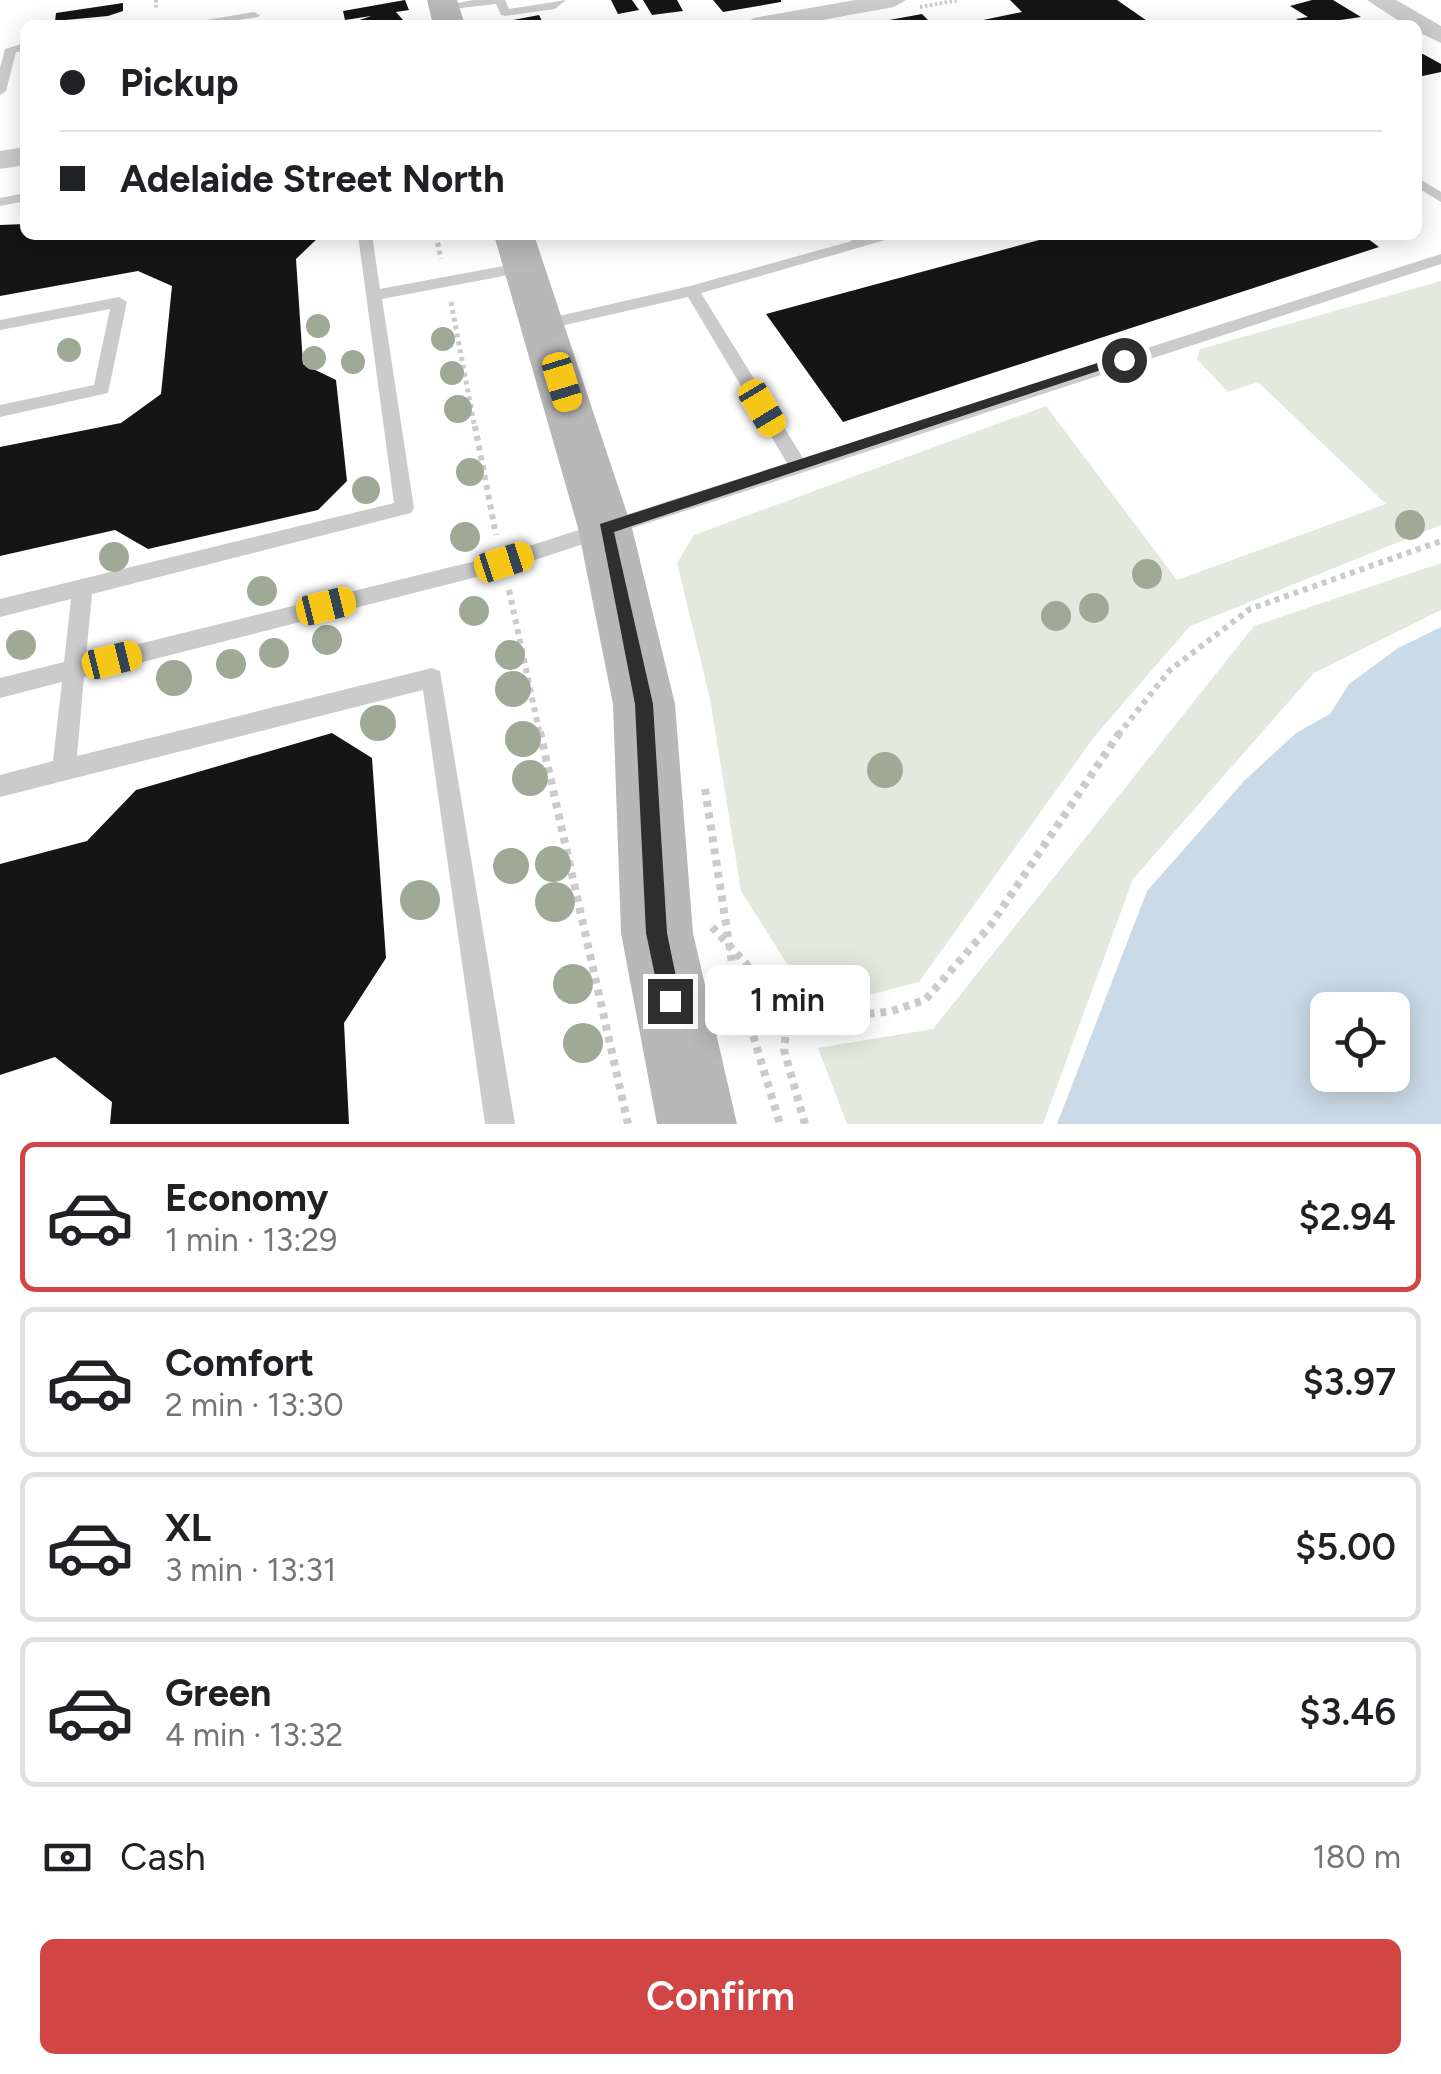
<!DOCTYPE html>
<html lang="en">
<head>
<meta charset="utf-8">
<style>
	body { margin:0; font-family:Figtree,sans-serif; background:#f6f6f6; color:#202124; height:100vh; display:flex; flex-direction:column; font-size:38px; white-space:nowrap }
	* { box-sizing:border-box; margin:0 }
	p { font-size:32px; color:#757577 }
	.icon { flex:none; width:55px; height:55px; fill:none; stroke:currentColor; stroke-width:2; stroke-linecap:round; stroke-linejoin:round }
	.map { position:relative; height:1124px; overflow:hidden }
	.drawer { display:flex; flex-direction:column; background:#fff; flex:1 }
	.drawer>* { flex:none }
	.guide { position:absolute; left:20px; top:20px; width:1402px; height:220px; border-radius:15px; box-shadow:0 5px 25px #0003; display:grid; align-content:center; height:220px; padding:0 40px; background:#fff }
	.tools { position:absolute; left:1310px; top:992px; display:grid; gap:20px }
	.tools a { display:grid; place-items:center; width:100px; height:100px; border-radius:15px; background:#fff; box-shadow:0 5px 25px #0003; font-size:50px }
	.end { position:absolute; width:45px; height:45px; margin:-22px; border:12px solid #2e2e2e; background:#fff; box-shadow:0 0 0 5px #fff }
	.from { border-radius:50% }
	.bubble { position:absolute; height:70px; border-radius:15px; background:#fff; box-shadow:0 5px 25px #0003; font-size:32px; font-weight:600; line-height:70px; text-align:center }
	.car { position:absolute; width:30px; height:60px; margin:-30px -15px; border-radius:12px; box-shadow:0 0 8px 2px #0007; background:linear-gradient(#f5c518 24%,#345 0 40%,#f5c518 0 76%,#345 0 86%,#f5c518 0) }
	.guide b { display:flex; align-items:center; gap:35px; height:95px; font-size:38px }
	.guide b+b { border-top:2px solid #e0e0e0 }
	.guide i { width:25px; height:25px; background:#202124 }
	ul { padding:18px 0 0; list-style:none }
	li { display:flex; align-items:center; gap:30px; height:150px; margin:0 20px 15px; padding:0 20px; border:5px solid #e0e0e0; border-radius:15px }
	li div { flex:1 }
	li b { display:block; font-size:38px }
	li em { font-style:normal; font-weight:600 }
	li.on { border-color:#d14644 }
	li>.icon { width:90px; height:90px; stroke-width:1.5 }
	.pay { display:flex; align-items:center; gap:25px; height:110px; padding:0 40px; font-size:38px }
	.pay p { margin-inline-start:auto }
	.primary-button { display:flex; gap:20px; margin-top:auto; padding:20px 40px }
	.primary-button a { flex:1; height:115px; border-radius:15px; background:#d14644; color:#fff; font-size:40px; font-weight:600; line-height:115px; text-align:center }
	.map>svg:first-child { display:block }
	.green { fill:#e3eadd }
	.water { fill:#cbdae7; fill-rule:evenodd }
	.building { fill:#151515 }
	.lines { fill:none; stroke-linecap:round; stroke-linejoin:round }
	.path-far3 { stroke:#cbcbcb; stroke-width:4; stroke-dasharray:2.5 2.5; stroke-linecap:butt }
	.path-far2 { stroke:#cbcbcb; stroke-width:5; stroke-dasharray:4 4; stroke-linecap:butt }
	.path-far1 { stroke:#cbcbcb; stroke-width:6; stroke-dasharray:5 5; stroke-linecap:butt }
	.path { stroke:#cbcbcb; stroke-width:8; stroke-dasharray:6 6; stroke-linecap:butt }
	.service { fill:#cbcbcb; fill-rule:evenodd }
	.minor { fill:#cbcbcb; fill-rule:evenodd }
	.secondary { fill:#b8b8b8; fill-rule:evenodd }
	.tree { fill:#9eaa96 }
	.route { fill:#2e2e2e }
</style>
</head>
<body>
<div class="map">
<svg width="1441" height="1124" viewBox="0 0 1441 1124">
	<rect width="100%" height="100%" fill="#fff"/>
	<path class="green" d="M1441 281V525L1190 626 1094 737 919 982 857 998 808 997 741 891 710 699 677 563 694 535 1046 406 1177 580 1386 504 1258 382 1228 392 1197 359 1200 349Z
		M1441 563V610L1314 673 1133 879 1043 1124H847L818 1048 933 1029 1254 626Z"/>
	<path class="water" d="M1441 627V1124H1057L1147 891 1245 780 1296 733 1330 714 1349 684 1398 648ZM1328 1010H1392V1075H1328Z"/>
	<path class="building" d="M405 0 409 10 396 12 403 20 401 25H358L357 21 371 16 345 20 343 11Z
		M611 0H632L639 10 618 14Z
		M643 0H677L683 11 652 15Z
		M713 0H781V2L723 12Z
		M1010 0H1117L1153 25H959L1022 12Z
		M1312 0H1333L1361 17 1306 25 1296 19 1308 17 1290 6Z
		M123 3V11L108 16 55 21 56 13Z
		M922 14 933 25H874L873 23Z
		M539 15 544 25H510L508 21Z
		M1423 54 1441 64V72L1418 77V55Z
		M25 224V235H321L296 259 303 364 336 380 347 481 318 510 148 549 115 530 0 556V447L121 423 161 394 172 286 138 271 0 296V225Z
		M1058 235H1106L1112 240 1132 235H1363L1379 247 843 422 766 314Z
		M332 733 372 758 386 958 344 1023 349 1124H110L112 1102 55 1057 0 1075V864L87 841 136 790Z"/>
	<g class="lines">
		<path class="path-far3" d="M156 0V9
			M920 7 959 0"/>
		<path class="path-far2" d="M436 235 441 259
			M451 302 475 429"/>
		<path class="path-far1" d="M475 426 496 535
			M509 590 540 735
			M1118 735 1170 670 1250 609 1441 541"/>
		<path class="path" d="M540 732 628 1124
			M705 789 733 969 780 1124
			M712 927 802 1024
			M805 1124 784 1050 786 1032 819 1020 892 1011 925 1000 990 926 1120 732"/>
		<path class="service" d="M473 0H505L509 9 566 0 555 9 505 16 501 15 496 4 444 10 438 7Z
			M254 12 260 15 258 17 206 25H176Z
			M25 43V51L16 52 6 91 0 95V68L5 49Z
			M1418 178 1441 192V202L1418 188Z
			M25 193V201L0 206V198Z
			M358 235H372L380 289 525 262 533 267 525 272 382 299 414 508 411 513 92 594 86 657 504 554 787 463 688 297 543 330 535 325 537 321 690 286 852 241 848 235 865 238 903 235 701 293 803 458 1441 254V264L504 570 84 677 77 756 432 668 440 671 515 1124H485L423 690 0 797V775L53 761 62 682 0 698V678L64 662 71 599 0 617V599L394 503Z
			M119 297 127 302 108 393 0 417V405L94 385 110 309 0 330V320Z"/>
		<path class="minor" d="M855 0H906L894 7 794 25H742L754 18Z
			M1367 0H1396L1441 26V43L1418 32V25H1405Z
			M25 147V165L0 169V151Z"/>
		<path class="secondary" d="M427 0H457L465 25H433Z
			M494 235H534L632 528 675 704 693 933 737 1124H657L621 933 613 704 578 528Z"/>
	</g>
	<g class="tree">
		<circle cx="318" cy="326" r="12"/>
		<circle cx="443" cy="339" r="12"/>
		<circle cx="69" cy="350" r="12"/>
		<circle cx="314" cy="358" r="12"/>
		<circle cx="353" cy="362" r="12"/>
		<circle cx="452" cy="373" r="12"/>
		<circle cx="458" cy="409" r="14"/>
		<circle cx="470" cy="472" r="14"/>
		<circle cx="366" cy="490" r="14"/>
		<circle cx="1410" cy="525" r="15"/>
		<circle cx="465" cy="537" r="15"/>
		<circle cx="114" cy="557" r="15"/>
		<circle cx="1147" cy="574" r="15"/>
		<circle cx="262" cy="591" r="15"/>
		<circle cx="1094" cy="608" r="15"/>
		<circle cx="474" cy="611" r="15"/>
		<circle cx="1056" cy="616" r="15"/>
		<circle cx="327" cy="640" r="15"/>
		<circle cx="21" cy="645" r="15"/>
		<circle cx="274" cy="653" r="15"/>
		<circle cx="510" cy="655" r="15"/>
		<circle cx="231" cy="664" r="15"/>
		<circle cx="174" cy="678" r="18"/>
		<circle cx="513" cy="689" r="18"/>
		<circle cx="378" cy="723" r="18"/>
		<circle cx="523" cy="739" r="18"/>
		<circle cx="885" cy="770" r="18"/>
		<circle cx="530" cy="778" r="18"/>
		<circle cx="553" cy="864" r="18"/>
		<circle cx="511" cy="866" r="18"/>
		<circle cx="420" cy="900" r="20"/>
		<circle cx="555" cy="902" r="20"/>
		<circle cx="573" cy="984" r="20"/>
		<circle cx="583" cy="1043" r="20"/>
	</g>
	<path class="route" d="M1119 356 1131 360 614 532 653 704 667 933 681 1001 670 1012 662 1009 646 933 635 704 600 524Z"/>
</svg>
<div class="tools">
<a><svg class="icon" aria-label="locate" viewBox="0 0 24 24"><circle cx="12" cy="12" r="6"/><path d="M12 2v4M12 18v4M2 12h4M18 12h4"/></svg></a>
</div>
<i class="end from" style="left:1124px;top:360px"></i>
<i class="end" style="left:670px;top:1001px"></i>
<div class="bubble" style="left:705px;top:965px;width:165px">1 min</div>
<i class="car" style="left:562px;top:382px;rotate:163deg"></i>
<i class="car" style="left:762px;top:408px;rotate:149deg"></i>
<i class="car" style="left:504px;top:562px;rotate:72deg"></i>
<i class="car" style="left:326px;top:606px;rotate:76deg"></i>
<i class="car" style="left:112px;top:660px;rotate:76deg"></i>
<div class="guide">
<b><i class="from"></i>Pickup</b>
<b><i></i>Adelaide Street North</b>
</div>
</div>
<section class="drawer">
<ul>
<li class="on"><svg class="icon" aria-label="car" viewBox="0 0 24 24"><path d="M5 17H2v-5l4-1 3-4h7l3 4 3 1v5h-3M9 17h6M6 11h13"/><circle cx="7" cy="17" r="2"/><circle cx="17" cy="17" r="2"/></svg><div><b>Economy</b><p>1 min · 13:29</p></div><em>$2.94</em></li>
<li><svg class="icon" aria-label="car" viewBox="0 0 24 24"><path d="M5 17H2v-5l4-1 3-4h7l3 4 3 1v5h-3M9 17h6M6 11h13"/><circle cx="7" cy="17" r="2"/><circle cx="17" cy="17" r="2"/></svg><div><b>Comfort</b><p>2 min · 13:30</p></div><em>$3.97</em></li>
<li><svg class="icon" aria-label="car" viewBox="0 0 24 24"><path d="M5 17H2v-5l4-1 3-4h7l3 4 3 1v5h-3M9 17h6M6 11h13"/><circle cx="7" cy="17" r="2"/><circle cx="17" cy="17" r="2"/></svg><div><b>XL</b><p>3 min · 13:31</p></div><em>$5.00</em></li>
<li><svg class="icon" aria-label="car" viewBox="0 0 24 24"><path d="M5 17H2v-5l4-1 3-4h7l3 4 3 1v5h-3M9 17h6M6 11h13"/><circle cx="7" cy="17" r="2"/><circle cx="17" cy="17" r="2"/></svg><div><b>Green</b><p>4 min · 13:32</p></div><em>$3.46</em></li>
</ul>
<div class="pay"><svg class="icon" aria-label="cash" viewBox="0 0 24 24"><path d="M3 7h18v10H3z"/><circle cx="12" cy="12" r="2"/></svg>Cash<p>180 m</p></div>
<div class="primary-button"><a>Confirm</a></div>
</section>
</body>
</html>
